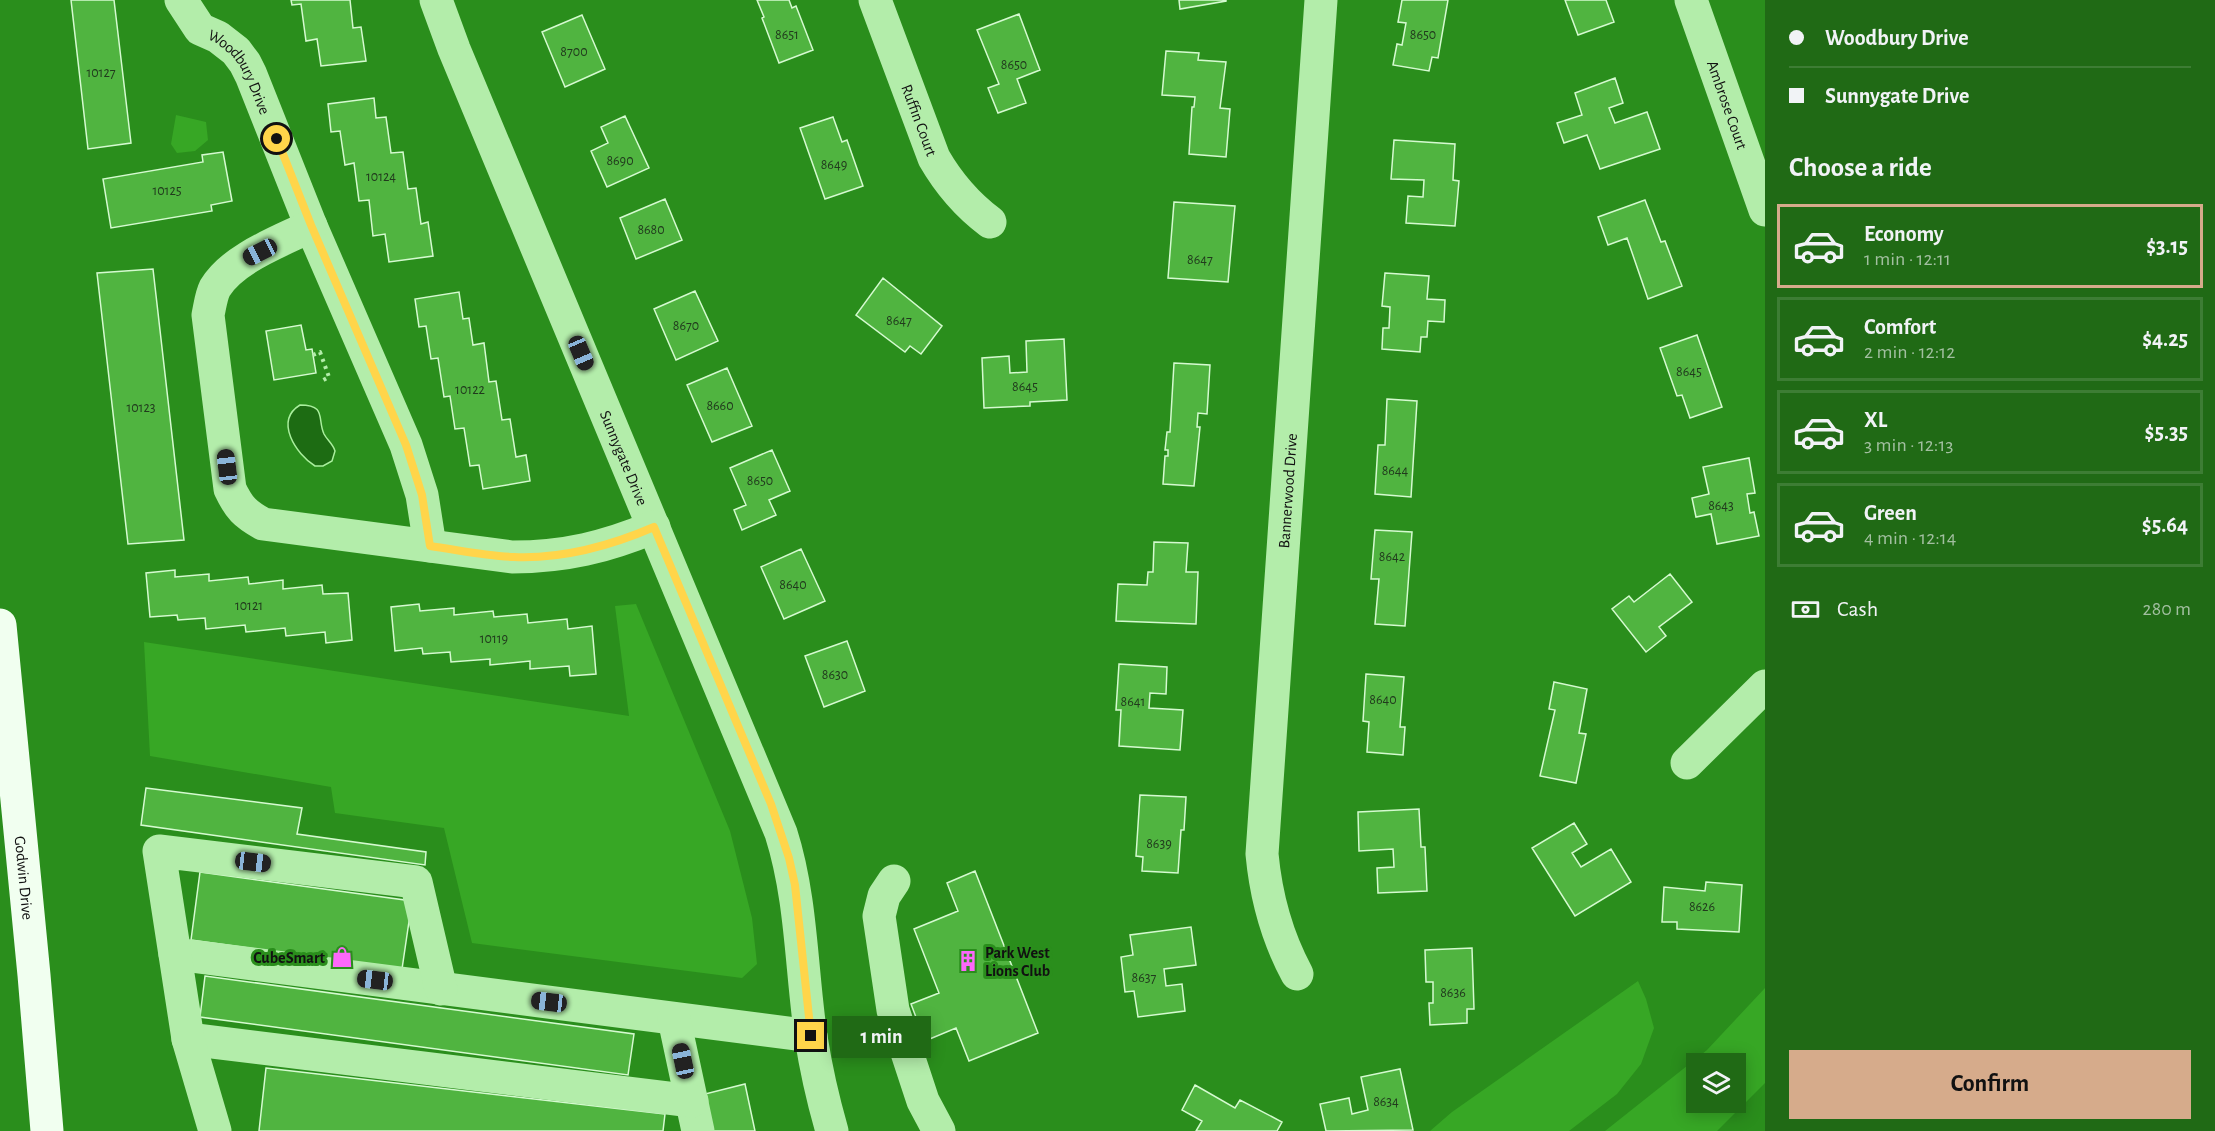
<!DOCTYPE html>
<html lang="en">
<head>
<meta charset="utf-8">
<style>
	body { margin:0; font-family:"Alegreya Sans",sans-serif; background:#286f1e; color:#f1f3f6; height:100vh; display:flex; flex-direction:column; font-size:22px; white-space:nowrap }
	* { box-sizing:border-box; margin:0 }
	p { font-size:20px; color:#a2bfa0 }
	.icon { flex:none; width:33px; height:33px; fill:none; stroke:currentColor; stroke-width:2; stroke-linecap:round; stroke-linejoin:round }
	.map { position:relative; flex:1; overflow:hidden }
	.side { display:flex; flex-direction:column; background:#206a15; width:450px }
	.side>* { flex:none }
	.banner { display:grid; align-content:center; height:132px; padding:0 24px; background:#206a15 }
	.buttons { position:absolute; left:1686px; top:1053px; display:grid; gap:12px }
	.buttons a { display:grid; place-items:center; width:60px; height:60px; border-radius:0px; background:#206a15; box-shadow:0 3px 15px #0003; font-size:30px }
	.end { position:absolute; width:27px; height:27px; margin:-14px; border:8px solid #ffd54a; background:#111; box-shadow:0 0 0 3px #111 }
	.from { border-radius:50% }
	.bubble { position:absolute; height:42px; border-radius:0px; background:#206a15; box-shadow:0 3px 15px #0003; font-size:20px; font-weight:600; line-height:42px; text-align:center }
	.car { position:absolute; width:18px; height:36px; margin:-18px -9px; border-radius:8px; box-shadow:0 0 4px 2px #0007; background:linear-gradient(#222 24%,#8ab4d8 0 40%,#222 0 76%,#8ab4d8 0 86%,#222 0) }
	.banner b { display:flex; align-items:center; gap:21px; height:57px; font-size:22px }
	.banner b+b { border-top:2px solid #3d7d34 }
	.banner i { width:15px; height:15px; background:#f1f3f6 }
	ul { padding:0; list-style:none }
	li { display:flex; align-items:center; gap:18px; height:84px; margin:0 12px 9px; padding:0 12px; border:3px solid #3d7d34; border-radius:0px }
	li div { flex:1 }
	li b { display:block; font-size:22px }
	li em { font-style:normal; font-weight:600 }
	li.on { border-color:#d6ab8b }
	li>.icon { width:54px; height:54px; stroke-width:1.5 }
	h2 { padding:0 24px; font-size:27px; line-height:72px }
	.pay { display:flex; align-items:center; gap:15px; height:66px; padding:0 24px; font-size:22px }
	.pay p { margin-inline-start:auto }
	.action { display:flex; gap:12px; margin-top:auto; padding:12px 24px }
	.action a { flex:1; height:69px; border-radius:0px; background:#d6ab8b; color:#111; font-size:24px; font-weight:600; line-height:69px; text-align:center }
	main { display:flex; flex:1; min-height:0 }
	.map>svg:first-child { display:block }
	.green { fill:#37a725; fill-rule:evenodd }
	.water { fill:#1d6c13; stroke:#a9ef9d; stroke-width:1.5 }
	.building { fill:#50b440; stroke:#d5fad0; stroke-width:1.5 }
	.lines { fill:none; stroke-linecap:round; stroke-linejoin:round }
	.path { stroke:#b3edaa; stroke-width:4; stroke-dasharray:3 4.5; stroke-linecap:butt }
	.minor { stroke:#b3edaa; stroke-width:33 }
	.major { stroke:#f1fff0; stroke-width:33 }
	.route { stroke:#ffd54a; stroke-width:8 }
	.labels { text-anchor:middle; stroke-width:6; stroke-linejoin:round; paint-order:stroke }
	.number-label { font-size:14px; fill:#213a1d }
	.street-label { font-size:16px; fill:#111; stroke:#2a8e1c }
	.poi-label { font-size:16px; font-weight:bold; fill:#111; stroke:#2a8e1c; text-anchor:start }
</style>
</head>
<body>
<main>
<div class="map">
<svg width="1765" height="1131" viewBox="0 0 1765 1131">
	<rect width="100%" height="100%" fill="#2a8e1c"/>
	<path class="green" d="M176 115 206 122 208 140 195 151 177 153 171 144Z
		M636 604 730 831 752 918 757 964 742 978 472 943 444 828 335 813 331 787 150 756 144 642 629 716 615 606Z
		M1638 981 1646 999 1654 1028 1641 1064 1617 1094 1569 1131H1430L1452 1112Z
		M1765 988V1083L1717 1131H1605L1707 1050ZM1696 1064H1736V1102H1696Z"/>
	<path class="water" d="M300 405C327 405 317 419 324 434 327 440 333 444 335 451L332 461 323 466H315C296 454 274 421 300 405Z"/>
	<path class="building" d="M71 0H114L131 143 88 149Z
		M291 0H350L353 28 361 27 366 61 321 66 317 39 306 41 301 4 292 5Z
		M757 0H789L792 8 796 6 813 50 779 63 762 18 764 17Z
		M1179 0H1226V1L1180 9Z
		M1402 0H1448L1438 58 1432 57 1429 71 1393 65 1397 44 1402 45 1406 23 1398 22Z
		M1565 0H1606L1614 22 1578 35Z
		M1019 14 1040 70 1017 79 1026 103 998 113 988 88 999 84 977 30Z
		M582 15 605 69 565 87 542 32Z
		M1166 51 1199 53 1198 60 1226 62 1220 108 1230 109 1226 157 1189 154 1192 107H1194L1195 97 1162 95Z
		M1615 78 1623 103 1609 108 1615 123 1647 112 1660 149 1600 169 1587 135 1564 143 1557 123 1582 115 1575 93Z
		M374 98 376 118 386 117 391 153 403 152 408 189 416 188 421 224 428 222 433 256 389 262 385 234 373 236 369 200 359 201 354 163 345 165 340 131 331 132 328 104Z
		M625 116 649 168 607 187 591 151 608 143 601 127Z
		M833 117 842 142 847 140 863 186 825 199 800 128Z
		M1394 140 1455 144 1453 180 1459 181 1455 226 1406 223 1408 196 1423 197 1424 180 1391 179Z
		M223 152 232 201 211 205 212 211 111 228 103 179 203 162 202 155Z
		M665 199 682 240 636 259 620 218Z
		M1645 200 1661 242 1665 241 1682 286 1648 299 1627 238 1608 245 1598 217Z
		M1174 202 1235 206 1228 282 1168 278Z
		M153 269 184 540 128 544 97 273Z
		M1385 273 1429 276 1427 299 1445 300 1444 322 1428 321 1427 337H1421L1420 352 1382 349 1383 328H1389L1390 307 1382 306Z
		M883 278 942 326 921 354 910 346 905 352 856 315Z
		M695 291 718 341 676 360 654 309Z
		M459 292 463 319 469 318 473 345 484 343 489 382 496 381 502 420 510 419 516 457 526 455 530 481 483 489 479 465 470 466 464 428 455 429 450 396 444 397 438 358 431 359 426 326 419 327 415 299Z
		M301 325 306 350 312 349 316 373 274 380 266 331Z
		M1697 335 1722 407 1690 418 1682 395 1677 396 1660 348Z
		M1064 339 1067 400 1030 402V406L984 408 982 358 1009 356 1010 373 1027 372 1026 341Z
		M1174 363 1210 365 1207 414 1198 413 1197 427H1200L1194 486 1163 484 1165 456H1168V450H1165L1167 432H1170Z
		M727 368 752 426 712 442 687 385Z
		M1387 399 1417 401 1411 497 1375 494 1378 445H1385Z
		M772 450 790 491 769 500 776 515 742 530 734 510 746 505 730 468Z
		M1749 458 1755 493 1747 494 1750 513 1754 512 1759 536 1717 544 1711 514 1696 517 1692 498 1709 494 1703 467Z
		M1375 530 1412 532 1405 626 1375 624 1379 579H1371Z
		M1154 542 1188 543 1186 572H1198L1196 624 1116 621 1118 584 1147 585 1148 572H1153Z
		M801 549 825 601 784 619 761 567Z
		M175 570V577L209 574V581L248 577 249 584 283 580V589L322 585 323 594 348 593 352 640 326 643 325 632 286 636 285 628 246 632 245 625 206 629 205 618 178 620 177 615 150 617 146 573Z
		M1670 574 1692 602 1659 627 1666 636 1646 652 1612 609 1629 596 1634 602Z
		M419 604 420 611 454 608V615L493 611 494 617 527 614 528 623 567 619 568 629 592 626 596 674 570 676 569 666 530 669V661L490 665V659L451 662 450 652 423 654 422 648 395 651 391 607Z
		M847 641 865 691 824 707 805 656Z
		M1119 664 1167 667 1166 694 1150 693 1149 708 1183 710 1180 750 1119 746 1121 710H1116Z
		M1366 674 1404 677 1400 727H1405L1403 755 1367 752 1369 722 1363 721Z
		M1554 682 1587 689 1579 733 1586 734 1576 783 1540 776 1555 710 1549 709Z
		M146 788 302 808 297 834 426 852 425 865 141 825Z
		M1140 795 1186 797 1184 830H1181L1178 873 1142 871 1143 857 1136 856Z
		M1419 809 1421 847H1425L1427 891 1378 893 1377 868 1394 867 1393 849 1359 851 1358 812Z
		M1574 823 1587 844 1572 853 1581 867 1611 849 1631 882 1575 916 1532 848Z
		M975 871 1038 1033 969 1061 956 1028 925 1041 911 1004 939 993 914 929 958 911 947 883Z
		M200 872 412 901 402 969 191 940Z
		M1706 882 1742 885 1739 932 1677 929V922H1662L1664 887 1705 891Z
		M1191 927 1196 965 1164 969 1166 986 1182 984 1185 1011 1138 1017 1134 991 1125 992 1121 957 1133 955 1130 935Z
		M1472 948 1474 1009H1467V1023L1430 1025 1429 1003H1433V982H1426L1425 950Z
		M205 976 634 1034 628 1075 200 1017Z
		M266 1068 665 1114 663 1131H259Z
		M1400 1069 1413 1130 1326 1131 1320 1104 1349 1098 1352 1114 1368 1110 1361 1077Z
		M745 1084 755 1131H713L705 1094Z
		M1195 1085 1235 1108 1240 1100 1282 1122 1277 1131H1196L1202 1121 1182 1110Z"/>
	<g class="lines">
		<path class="path" d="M313 355 320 352 329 377 320 382"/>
		<g class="minor">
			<path id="s1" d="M181 0 200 29 218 37 236 51 245 63 251 75 311 226 406 445 422 495 430 546"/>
			<path id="s2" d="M436 0 454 49 781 833C802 899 801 969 811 1037 816 1069 823 1100 832 1131"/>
			<path id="s3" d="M875 0 934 158C949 184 966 204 990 222"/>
			<path id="s4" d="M1691 0 1765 210"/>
			<path d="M311 226C281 241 233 258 215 288 211 296 210 306 208 315L230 489C239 508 245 514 263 524L512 557C565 557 606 547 654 527"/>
			<path d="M1687 763 1765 686"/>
			<path d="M894 881 884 896 879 916 893 1010 923 1101 939 1131"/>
			<path d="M175 954 811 1036"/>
			<path id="s5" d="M1297 974C1276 935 1266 897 1262 854L1321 0"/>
			<path d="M674 1019 698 1131"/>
			<path d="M188 1039 692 1101"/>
			<path d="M215 1131 188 1039 159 851 416 882 441 989"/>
		</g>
		<path class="major" id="s6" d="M0 625 34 975 47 1131"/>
	</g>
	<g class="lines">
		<path class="route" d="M277 139 311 225 406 445 422 495 430 546C458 550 486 556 514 557 563 559 610 546 654 527L771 804 789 858 795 885 811 1036"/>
	</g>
	<defs>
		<symbol id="shop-bare" viewBox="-9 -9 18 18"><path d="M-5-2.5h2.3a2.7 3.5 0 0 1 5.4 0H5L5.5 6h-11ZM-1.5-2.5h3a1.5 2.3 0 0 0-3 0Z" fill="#fd68fa" stroke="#2a8e1c" stroke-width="2.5" paint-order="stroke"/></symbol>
		<symbol id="building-bare" viewBox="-9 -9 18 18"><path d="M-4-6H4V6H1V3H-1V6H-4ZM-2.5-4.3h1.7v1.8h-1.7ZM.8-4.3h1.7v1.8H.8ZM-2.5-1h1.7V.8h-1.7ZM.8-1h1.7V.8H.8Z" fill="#fd68fa" stroke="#2a8e1c" stroke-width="2.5" paint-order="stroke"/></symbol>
	</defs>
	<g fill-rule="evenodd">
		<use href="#shop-bare" x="327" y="942" width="30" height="30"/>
		<use href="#building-bare" x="953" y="946" width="30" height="30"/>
	</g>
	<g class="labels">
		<g class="number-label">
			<text x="787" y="39">8651</text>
			<text x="1423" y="39">8650</text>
			<text x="574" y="56">8700</text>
			<text x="1014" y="69">8650</text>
			<text x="101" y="77">10127</text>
			<text x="620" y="165">8690</text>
			<text x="834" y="169">8649</text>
			<text x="381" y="181">10124</text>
			<text x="167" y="195">10125</text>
			<text x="651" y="234">8680</text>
			<text x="1200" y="264">8647</text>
			<text x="899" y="325">8647</text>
			<text x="686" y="330">8670</text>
			<text x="1689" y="376">8645</text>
			<text x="1025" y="391">8645</text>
			<text x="470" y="394">10122</text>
			<text x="720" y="410">8660</text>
			<text x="141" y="412">10123</text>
			<text x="1395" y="475">8644</text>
			<text x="760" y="485">8650</text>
			<text x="1721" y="510">8643</text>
			<text x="1392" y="561">8642</text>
			<text x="793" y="589">8640</text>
			<text x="249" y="610">10121</text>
			<text x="494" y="643">10119</text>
			<text x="835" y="679">8630</text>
			<text x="1383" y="704">8640</text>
			<text x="1133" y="706">8641</text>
			<text x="1159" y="848">8639</text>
			<text x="1702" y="911">8626</text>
			<text x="1144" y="982">8637</text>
			<text x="1453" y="997">8636</text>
			<text x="1386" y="1106">8634</text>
		</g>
		<g class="street-label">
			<text dy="6" stroke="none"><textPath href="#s1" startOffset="96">Woodbury Drive</textPath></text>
			<text dy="6" stroke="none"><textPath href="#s4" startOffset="111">Ambrose Court</textPath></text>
			<text dy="6" stroke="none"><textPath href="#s3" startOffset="128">Ruffin Court</textPath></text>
			<text dy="6" stroke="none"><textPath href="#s2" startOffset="495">Sunnygate Drive</textPath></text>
			<text dy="6" stroke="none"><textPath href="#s5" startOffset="490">Bannerwood Drive</textPath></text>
			<text dy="6" stroke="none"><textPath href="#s6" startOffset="254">Godwin Drive</textPath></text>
		</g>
		<g class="poi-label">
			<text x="985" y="958">Park West<tspan x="985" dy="18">Lions Club</tspan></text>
			<text x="325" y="963" text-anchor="end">CubeSmart</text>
		</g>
	</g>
</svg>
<div class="buttons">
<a><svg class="icon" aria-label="layers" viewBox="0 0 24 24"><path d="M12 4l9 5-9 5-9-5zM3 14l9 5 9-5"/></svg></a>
</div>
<i class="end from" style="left:277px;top:139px"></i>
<i class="end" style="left:811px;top:1036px"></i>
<div class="bubble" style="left:832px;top:1016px;width:99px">1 min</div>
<i class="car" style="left:260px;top:252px;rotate:243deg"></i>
<i class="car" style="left:581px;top:353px;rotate:157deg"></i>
<i class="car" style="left:227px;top:467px;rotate:353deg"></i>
<i class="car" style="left:253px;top:862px;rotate:97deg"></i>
<i class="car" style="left:375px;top:980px;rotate:277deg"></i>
<i class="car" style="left:549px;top:1002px;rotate:277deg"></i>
<i class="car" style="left:683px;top:1061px;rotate:348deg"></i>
</div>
<section class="side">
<div class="banner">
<b><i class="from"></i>Woodbury Drive</b>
<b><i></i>Sunnygate Drive</b>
</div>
<h2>Choose a ride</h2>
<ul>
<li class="on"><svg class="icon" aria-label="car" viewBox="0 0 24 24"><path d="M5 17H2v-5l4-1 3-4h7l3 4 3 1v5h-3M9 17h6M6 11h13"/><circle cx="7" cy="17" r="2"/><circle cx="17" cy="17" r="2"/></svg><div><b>Economy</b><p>1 min · 12:11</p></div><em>$3.15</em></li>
<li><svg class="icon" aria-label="car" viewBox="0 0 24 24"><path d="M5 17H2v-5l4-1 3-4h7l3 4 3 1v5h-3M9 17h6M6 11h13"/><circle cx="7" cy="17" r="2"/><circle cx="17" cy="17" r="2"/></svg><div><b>Comfort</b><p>2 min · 12:12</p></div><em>$4.25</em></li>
<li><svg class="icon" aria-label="car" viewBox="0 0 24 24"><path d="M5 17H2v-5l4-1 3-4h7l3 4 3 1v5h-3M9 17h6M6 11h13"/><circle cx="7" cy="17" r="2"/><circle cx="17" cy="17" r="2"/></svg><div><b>XL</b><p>3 min · 12:13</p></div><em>$5.35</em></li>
<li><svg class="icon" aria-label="car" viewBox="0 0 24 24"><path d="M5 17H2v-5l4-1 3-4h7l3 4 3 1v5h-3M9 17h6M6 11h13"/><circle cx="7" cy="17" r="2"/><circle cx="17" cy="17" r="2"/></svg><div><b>Green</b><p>4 min · 12:14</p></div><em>$5.64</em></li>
</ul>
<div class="pay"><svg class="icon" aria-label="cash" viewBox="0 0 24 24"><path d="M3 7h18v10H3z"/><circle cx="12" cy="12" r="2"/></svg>Cash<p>280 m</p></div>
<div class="action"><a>Confirm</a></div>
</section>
</main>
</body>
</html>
